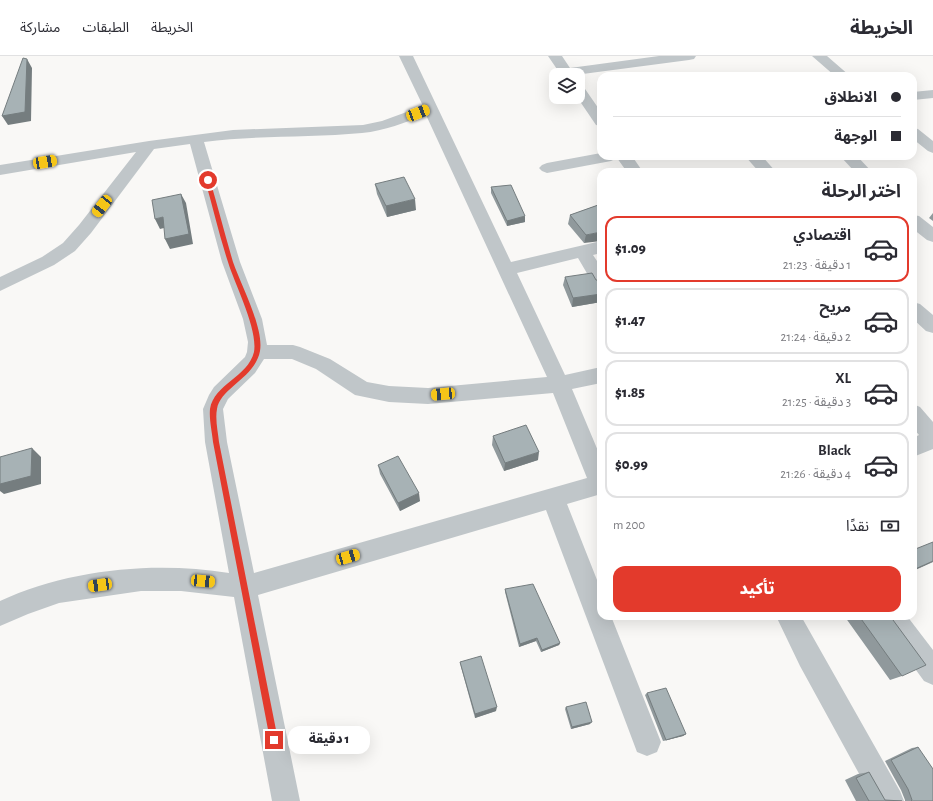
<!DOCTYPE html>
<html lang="ar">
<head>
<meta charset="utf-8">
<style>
	body { margin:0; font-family:"Alegreya Sans","Noto Sans Arabic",sans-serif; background:#f7f7f7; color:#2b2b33; direction:rtl; height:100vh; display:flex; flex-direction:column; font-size:15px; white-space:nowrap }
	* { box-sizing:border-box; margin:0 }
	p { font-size:13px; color:#7c7c81 }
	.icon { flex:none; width:22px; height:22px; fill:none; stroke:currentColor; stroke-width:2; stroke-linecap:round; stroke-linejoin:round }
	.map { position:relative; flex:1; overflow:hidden; direction:ltr }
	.sheet { position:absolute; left:597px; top:112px; width:320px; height:452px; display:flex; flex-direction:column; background:#fff; border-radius:12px; box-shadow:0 4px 16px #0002; direction:rtl }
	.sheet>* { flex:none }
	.top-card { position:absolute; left:597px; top:16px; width:320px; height:88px; border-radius:12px; box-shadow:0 4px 16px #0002; direction:rtl; display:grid; align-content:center; height:88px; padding:0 16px; background:#fff }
	.fabs { position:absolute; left:549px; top:12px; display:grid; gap:8px }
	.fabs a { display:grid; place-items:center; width:36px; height:36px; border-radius:8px; background:#fff; box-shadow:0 4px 16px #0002; font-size:20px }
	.end { position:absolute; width:18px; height:18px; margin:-9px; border:5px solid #e33a2c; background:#fff; box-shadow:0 0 0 2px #fff }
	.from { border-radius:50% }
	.bubble { position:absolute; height:28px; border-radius:12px; background:#fff; box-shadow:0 4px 16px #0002; font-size:13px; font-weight:800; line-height:28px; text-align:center; direction:rtl }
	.car { position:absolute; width:12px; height:24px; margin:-12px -6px; border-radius:5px; box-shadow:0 0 3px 1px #0007; background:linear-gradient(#f5c518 24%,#345 0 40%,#f5c518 0 76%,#345 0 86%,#f5c518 0) }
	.top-card b { display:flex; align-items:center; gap:14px; height:38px; font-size:15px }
	.top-card b+b { border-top:1px solid #e1e1e2 }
	.top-card i { width:10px; height:10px; background:#2b2b33 }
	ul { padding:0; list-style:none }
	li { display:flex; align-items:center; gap:12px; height:66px; margin:0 8px 6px; padding:0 8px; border:2px solid #e1e1e2; border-radius:12px }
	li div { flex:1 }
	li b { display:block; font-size:15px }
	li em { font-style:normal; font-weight:800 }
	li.selected { border-color:#e33a2c }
	li>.icon { width:36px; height:36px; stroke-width:1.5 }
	h2 { padding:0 16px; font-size:18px; line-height:48px }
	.pay { display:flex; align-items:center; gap:10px; height:44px; padding:0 16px; font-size:15px }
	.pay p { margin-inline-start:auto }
	.cta { display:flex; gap:8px; margin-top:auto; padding:8px 16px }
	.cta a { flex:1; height:46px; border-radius:12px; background:#e33a2c; color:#fff; font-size:16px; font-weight:800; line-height:46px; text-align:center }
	header { display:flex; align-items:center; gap:24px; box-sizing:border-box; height:56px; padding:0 20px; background:#fff; border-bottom:1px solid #e1e1e2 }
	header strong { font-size:19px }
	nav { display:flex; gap:22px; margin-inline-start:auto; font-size:14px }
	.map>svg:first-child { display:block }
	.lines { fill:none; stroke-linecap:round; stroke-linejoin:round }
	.street { fill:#c0c6c9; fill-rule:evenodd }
	.wall { fill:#90999c }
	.shaded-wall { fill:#757d7f }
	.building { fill:#a7b2b5; stroke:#757d7f }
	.route { fill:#e33a2c }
</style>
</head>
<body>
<header>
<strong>الخريطة</strong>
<nav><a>الخريطة</a><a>الطبقات</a><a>مشاركة</a></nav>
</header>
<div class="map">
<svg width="933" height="745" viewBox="0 0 933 745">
	<rect width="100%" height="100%" fill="#f9f8f6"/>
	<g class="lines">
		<path class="street" d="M399 0H413L511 206 601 185V197L593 199 601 211V232L595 231 578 202 517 217 565 319 601 311V327L572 333 601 402V438L567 448 601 534V560H611L661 686 657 696 647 700 637 696 546 454 258 539 300 745H272L234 541 181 535H141L59 547 28 558 0 570V545C69 513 155 505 229 517L205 386 203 353 209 339 214 331 245 301 247 296 248 286 243 263 222 206 190 88 154 93 91 177 75 195 54 209 0 235V221L42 201 63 187 79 169 136 96 0 119V109L149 85 233 74 363 69 382 65 423 50ZM426 59 547 321 428 332 389 330 367 326 330 303 300 291 293 289H267L262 263 240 206 204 86C257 79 310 82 362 77 385 75 405 66 426 59ZM264 303H292L316 313 355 339 389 346 428 348 553 337 587 422 254 517 227 386 223 353 228 343 255 317Z
			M548 0H562L570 12 659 0H696L694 3 689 4 575 19H561Z
			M812 0H827L850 20H835Z
			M578 29 583 30 601 56V70L596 69 577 41H578Z
			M933 34V42L913 44V36Z
			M913 72 918 73 933 85V97L928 95 913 83Z
			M601 97V100H632L643 116H627L617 102 611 105 547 117 542 115 539 112 542 109 547 107Z
			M745 100H762L776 116H759Z
			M840 100H857L872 116H855Z
			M913 159 919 160 933 171V186L927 184 913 173Z
			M913 246 920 248 933 259V277L926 275 913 263Z
			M913 348 920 351 933 366V393L913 401V382L919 379 913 372Z
			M776 560H801L900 735 904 745H874L800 610Z
			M880 560H907L933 594V629L924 625 883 569Z"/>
	</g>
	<path class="wall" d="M375 128 416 154 387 161 377 138Z
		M491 131 525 166 507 170 491 137Z
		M601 148 584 187 568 168 570 159Z
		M933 157V165L929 162Z
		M565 221 596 224 601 246 572 251 563 229Z
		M493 380 538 404 504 415 492 389Z
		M378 409 420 445 400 455 380 418Z
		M505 533 560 587 559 589 541 596 536 585 519 591 505 536Z
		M846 560H892L902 620 890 624 845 561Z
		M460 606 496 655 475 662 461 611Z
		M647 637 686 678 683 680 663 685 645 639Z
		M566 651 590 668 571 673 565 653Z
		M918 691 933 745H905V744L901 734 885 705 912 692Z
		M869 716 885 744 902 745H856L845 724 858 718Z"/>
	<path class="shaded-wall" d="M27 3 32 12 31 65 8 69 2 60Z
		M181 138 186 147 193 188 170 193 165 183Z
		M415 143 416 154 387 161 386 150Z
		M525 160V166L507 170V165Z
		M163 161 168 171 160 173 155 163Z
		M601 176V185L584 187 586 179Z
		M601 238V246L572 251 573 242Z
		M32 392 41 401V428L4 438 0 435V428Z
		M539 396 538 404 504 415 505 407Z
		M419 437 420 445 400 455 398 447Z
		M933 505V506L913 515V514Z
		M537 582 536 585 519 591 520 588Z
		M560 587 559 589 541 596 542 594Z
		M497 651 496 655 475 662V658Z
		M592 666 590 668 571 673 572 671Z
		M686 678 683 680 663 685 666 684Z"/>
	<path class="building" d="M23 2 27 3 25 56 2 60Z
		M404 121 415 143 386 150 375 128Z
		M511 129 525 160 507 165 491 131Z
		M181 138 189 178 165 183 163 161 155 163 152 144Z
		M601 148V176L586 179 570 159Z
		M592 217 596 224 601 225V238L573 242 565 221Z
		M526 369 539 396 505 407 493 380Z
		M32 392 31 420 0 428V401Z
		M398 400 419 437 398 447 378 409Z
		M933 486V505L913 514V494Z
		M533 528 560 587 542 594 537 582 520 588 505 533Z
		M859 560H892L893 564 926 609 902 620Z
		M481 600 497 651 475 658 460 606Z
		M666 632 686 678 666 684 647 637Z
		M586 646 592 666 572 671 566 651Z
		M918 691 933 713V745H911L912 744 908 733 891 704Z
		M869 716 885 744 902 745H869L856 722Z"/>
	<path class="route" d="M208 122 210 124C218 151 225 179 233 206 241 229 264 272 260 295 255 322 220 332 217 353 215 363 218 376 219 386L278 684 277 687 274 688 271 687 270 684 213 386C212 376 209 363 210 353 214 328 248 321 254 296 258 273 235 229 228 206 219 179 213 151 205 124Z"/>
</svg>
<div class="fabs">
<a><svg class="icon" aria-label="layers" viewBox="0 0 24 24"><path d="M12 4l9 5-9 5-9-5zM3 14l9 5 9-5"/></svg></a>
</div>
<i class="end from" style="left:208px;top:124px"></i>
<i class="end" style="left:274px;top:684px"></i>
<div class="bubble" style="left:288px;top:670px;width:82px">1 دقيقة</div>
<i class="car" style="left:418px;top:57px;rotate:69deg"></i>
<i class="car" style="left:45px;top:106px;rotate:80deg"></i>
<i class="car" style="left:102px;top:150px;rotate:218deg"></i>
<i class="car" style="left:443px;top:338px;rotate:265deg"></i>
<i class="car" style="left:348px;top:501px;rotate:74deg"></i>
<i class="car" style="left:203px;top:525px;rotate:95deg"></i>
<i class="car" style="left:100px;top:529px;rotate:262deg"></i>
<div class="top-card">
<b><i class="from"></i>الانطلاق</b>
<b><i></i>الوجهة</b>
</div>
<section class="sheet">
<h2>اختر الرحلة</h2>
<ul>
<li class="selected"><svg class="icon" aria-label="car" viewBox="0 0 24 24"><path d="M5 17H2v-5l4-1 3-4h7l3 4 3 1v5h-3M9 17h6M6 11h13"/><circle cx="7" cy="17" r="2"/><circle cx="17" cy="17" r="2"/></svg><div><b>اقتصادي</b><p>1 دقيقة · 21:23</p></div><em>$1.09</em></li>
<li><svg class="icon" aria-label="car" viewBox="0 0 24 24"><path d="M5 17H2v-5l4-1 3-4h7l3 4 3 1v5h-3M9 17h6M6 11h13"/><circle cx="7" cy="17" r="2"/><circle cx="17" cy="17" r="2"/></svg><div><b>مريح</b><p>2 دقيقة · 21:24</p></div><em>$1.47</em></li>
<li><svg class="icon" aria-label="car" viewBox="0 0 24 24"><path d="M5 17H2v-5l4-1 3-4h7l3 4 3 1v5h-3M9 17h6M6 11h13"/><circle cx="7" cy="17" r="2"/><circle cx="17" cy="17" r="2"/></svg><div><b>XL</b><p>3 دقيقة · 21:25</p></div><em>$1.85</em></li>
<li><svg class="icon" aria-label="car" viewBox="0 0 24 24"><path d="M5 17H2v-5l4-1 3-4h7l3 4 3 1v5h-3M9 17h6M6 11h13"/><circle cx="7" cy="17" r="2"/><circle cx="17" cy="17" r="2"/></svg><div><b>Black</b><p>4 دقيقة · 21:26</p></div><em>$0.99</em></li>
</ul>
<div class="pay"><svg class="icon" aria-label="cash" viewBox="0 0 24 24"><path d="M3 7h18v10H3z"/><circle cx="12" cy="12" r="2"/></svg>نقدًا<p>200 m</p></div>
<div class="cta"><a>تأكيد</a></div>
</section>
</div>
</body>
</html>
